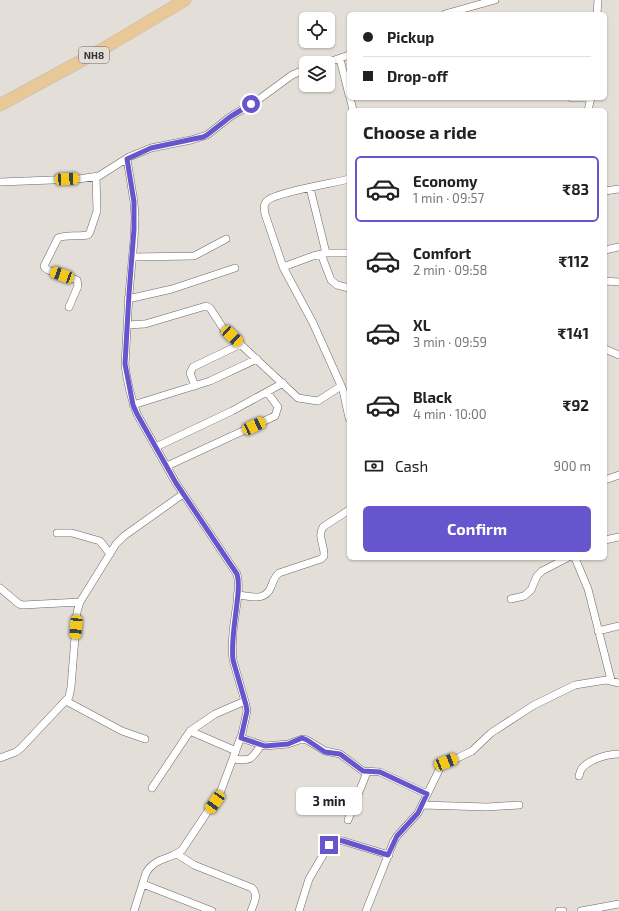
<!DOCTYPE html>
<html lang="en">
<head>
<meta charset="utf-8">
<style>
	body { margin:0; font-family:"Exo 2",sans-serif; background:#f6f6f6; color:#222; height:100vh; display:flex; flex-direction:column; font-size:15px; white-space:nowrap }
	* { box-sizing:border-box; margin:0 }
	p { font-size:13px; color:#767676 }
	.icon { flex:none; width:22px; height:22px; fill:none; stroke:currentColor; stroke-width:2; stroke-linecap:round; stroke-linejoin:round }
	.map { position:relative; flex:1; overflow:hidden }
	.panel { position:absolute; left:347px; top:108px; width:260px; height:452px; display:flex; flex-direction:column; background:#fff; border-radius:6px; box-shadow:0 1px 3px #0004 }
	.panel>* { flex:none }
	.banner { position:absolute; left:347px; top:12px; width:260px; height:88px; border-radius:6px; box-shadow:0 1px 3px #0004; display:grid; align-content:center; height:88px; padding:0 16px; background:#fff }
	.fabs { position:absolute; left:299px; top:12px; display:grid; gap:8px }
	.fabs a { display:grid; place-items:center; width:36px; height:36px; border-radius:6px; background:#fff; box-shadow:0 1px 3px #0004; font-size:20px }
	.end { position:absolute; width:18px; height:18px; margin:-9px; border:5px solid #6755ce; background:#fff; box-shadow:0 0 0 2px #fff }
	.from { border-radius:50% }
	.bubble { position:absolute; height:28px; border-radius:6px; background:#fff; box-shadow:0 1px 3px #0004; font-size:13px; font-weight:700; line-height:28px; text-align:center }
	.car { position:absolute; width:12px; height:24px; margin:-12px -6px; border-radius:5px; box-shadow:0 0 3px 1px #0007; background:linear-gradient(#f5c518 24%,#345 0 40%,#f5c518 0 76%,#345 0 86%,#f5c518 0) }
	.banner b { display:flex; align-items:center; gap:14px; height:38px; font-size:15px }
	.banner b+b { border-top:1px solid #e0e0e0 }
	.banner i { width:10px; height:10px; background:#222 }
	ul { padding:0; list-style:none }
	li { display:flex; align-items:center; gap:12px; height:66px; margin:0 8px 6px; padding:0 8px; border:2px solid transparent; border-radius:6px }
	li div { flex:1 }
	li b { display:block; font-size:15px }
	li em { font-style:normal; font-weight:700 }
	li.active { border-color:#6755ce }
	li>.icon { width:36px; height:36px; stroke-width:1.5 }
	h2 { padding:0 16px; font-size:18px; line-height:48px }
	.pay { display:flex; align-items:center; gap:10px; height:44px; padding:0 16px; font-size:15px }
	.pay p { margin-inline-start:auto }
	.button { display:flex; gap:8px; margin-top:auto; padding:8px 16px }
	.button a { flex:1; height:46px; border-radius:6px; background:#6755ce; color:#fff; font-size:16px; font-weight:700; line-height:46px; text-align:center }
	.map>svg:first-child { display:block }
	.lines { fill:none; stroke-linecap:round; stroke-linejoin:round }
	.minor-casing { stroke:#6d6963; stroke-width:8 }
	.trunk-casing { stroke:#bebebd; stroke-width:13 }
	.minor { stroke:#fff; stroke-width:7 }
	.trunk { stroke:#e8c896; stroke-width:12 }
	.route { stroke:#6755ce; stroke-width:5 }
	.labels { text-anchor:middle; stroke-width:4; stroke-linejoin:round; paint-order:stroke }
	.shield { fill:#e3dfd8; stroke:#696763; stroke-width:1 }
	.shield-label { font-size:10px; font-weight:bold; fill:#353331 }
</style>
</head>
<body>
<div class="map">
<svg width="619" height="911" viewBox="0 0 619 911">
	<rect width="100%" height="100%" fill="#e3dfd8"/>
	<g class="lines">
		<defs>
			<path id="minor" d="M445 14 495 0
				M597 14 598 0
				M340 59 349 95
				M326 63 349 55
				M350 98 353 110
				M572 98H591
				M588 110 591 98
				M127 159 134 202 135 217 134 240 129 294 125 365C127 381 131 398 137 414L176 483 237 574C240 584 238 593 237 603 234 622 231 641 233 660L246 705 247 711 242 734 220 793 182 850C170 860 155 857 146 873L134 911
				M349 179C334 183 278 192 268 200 263 204 264 208 265 214L283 267 313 323 343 390 349 418
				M0 182 78 179 99 176 129 157 151 148 191 140 207 135 230 117 258 100 292 75 306 69
				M310 188 326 253
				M605 191 619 189
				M605 250 619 247
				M321 254 331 280 337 285 349 288
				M133 257 194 256 226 239
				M283 267 313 256 326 253H349
				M605 281 619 282
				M128 299 172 289 235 268
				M69 307 78 286 77 280 48 270 45 268 44 266 58 238C67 234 78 237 88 235L90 232 97 211 96 176
				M127 325 145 324 206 306 210 308 223 328 298 398 318 401 341 386
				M605 349 619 355
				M195 386 190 373 193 367 241 344
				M133 405 210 381 257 359
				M156 447 232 411 283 383
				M167 466 275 416 278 407 267 392
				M605 480 619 475
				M57 533H72L100 541 110 554
				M605 540 619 537
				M575 558 588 589 611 680
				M0 588 19 604 23 605 80 602
				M237 595C251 596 265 602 271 587 273 582 274 577 279 573L321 559 324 556C325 546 317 537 323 527L349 510
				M511 599 524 596 531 590 537 576 542 571 567 558
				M598 631 619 626
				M66 701 122 731 145 739
				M190 731 236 751
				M241 738 265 746 288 744 302 739 307 740 325 751 340 754 363 771 380 772 427 794
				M0 758 16 752 21 748 69 697 71 687 77 612 80 602 116 544 124 536 183 494
				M233 759C251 761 251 760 261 745
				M579 776C580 773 580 770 583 767 591 759 608 754 619 754
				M152 788 190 731 215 714 245 701
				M422 805 487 807 519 805
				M348 820 367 772
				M177 854 194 865 252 888C259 895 254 903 251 911
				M143 884 212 911
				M299 911 309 879 329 845C334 840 337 840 343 841L389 855
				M366 911 393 843 397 836 418 813 441 766 472 751 491 733 534 705 575 685 606 680 619 683
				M559 911H563
				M581 911 619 904"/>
			<path id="trunk" d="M0 105 101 50 185 0"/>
		</defs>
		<use href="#minor" class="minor-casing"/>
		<use href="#trunk" class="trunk-casing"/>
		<use href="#minor" class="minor"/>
		<use href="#trunk" class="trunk"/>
	</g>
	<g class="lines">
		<path class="route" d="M251 104 230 117 207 135 203 137 151 148 127 159 134 202V229L129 294 125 364 133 405 137 414 176 483 237 574C240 584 238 593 237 603 235 622 231 641 233 660L246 705 247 711 241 738 265 746 288 744 302 738 307 740 325 752 340 754 363 771 380 772 427 794 418 813 397 836 388 855 343 841 336 840 329 845"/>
	</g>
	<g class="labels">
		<rect class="shield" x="79" y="47" width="30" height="16" rx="3"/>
		<g class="shield-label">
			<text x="94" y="59">NH8</text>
		</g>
	</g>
</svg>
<div class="fabs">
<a><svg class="icon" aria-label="locate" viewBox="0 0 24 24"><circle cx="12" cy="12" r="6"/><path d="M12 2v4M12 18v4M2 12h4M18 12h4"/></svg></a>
<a><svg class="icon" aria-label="layers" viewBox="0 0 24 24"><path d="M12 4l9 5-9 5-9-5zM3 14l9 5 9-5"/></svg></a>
</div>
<i class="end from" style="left:251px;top:104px"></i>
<i class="end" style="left:329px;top:845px"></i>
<div class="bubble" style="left:296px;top:787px;width:66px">3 min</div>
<i class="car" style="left:67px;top:179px;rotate:87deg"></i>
<i class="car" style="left:62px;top:275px;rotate:290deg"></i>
<i class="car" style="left:232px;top:336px;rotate:133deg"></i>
<i class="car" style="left:254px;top:426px;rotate:65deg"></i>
<i class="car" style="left:76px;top:627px;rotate:185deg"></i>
<i class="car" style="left:446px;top:762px;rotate:68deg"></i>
<i class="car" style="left:215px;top:802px;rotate:215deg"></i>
<div class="banner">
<b><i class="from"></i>Pickup</b>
<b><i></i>Drop-off</b>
</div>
<section class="panel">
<h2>Choose a ride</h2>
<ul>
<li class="active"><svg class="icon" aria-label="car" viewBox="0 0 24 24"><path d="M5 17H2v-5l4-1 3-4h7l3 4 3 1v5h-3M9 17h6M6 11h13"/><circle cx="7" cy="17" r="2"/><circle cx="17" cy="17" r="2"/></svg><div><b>Economy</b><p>1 min · 09:57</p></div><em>₹83</em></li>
<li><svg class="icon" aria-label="car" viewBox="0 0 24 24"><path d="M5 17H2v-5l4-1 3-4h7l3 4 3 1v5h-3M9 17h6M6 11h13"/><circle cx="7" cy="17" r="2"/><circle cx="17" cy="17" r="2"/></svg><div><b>Comfort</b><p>2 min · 09:58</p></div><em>₹112</em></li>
<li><svg class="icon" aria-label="car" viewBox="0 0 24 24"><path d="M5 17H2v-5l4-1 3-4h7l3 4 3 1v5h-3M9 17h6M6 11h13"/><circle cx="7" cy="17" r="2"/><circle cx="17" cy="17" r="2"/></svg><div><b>XL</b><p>3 min · 09:59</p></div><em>₹141</em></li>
<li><svg class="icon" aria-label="car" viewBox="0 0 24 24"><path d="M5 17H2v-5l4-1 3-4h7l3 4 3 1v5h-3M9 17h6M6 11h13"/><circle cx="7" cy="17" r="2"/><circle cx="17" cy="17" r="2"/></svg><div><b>Black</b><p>4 min · 10:00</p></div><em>₹92</em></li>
</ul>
<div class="pay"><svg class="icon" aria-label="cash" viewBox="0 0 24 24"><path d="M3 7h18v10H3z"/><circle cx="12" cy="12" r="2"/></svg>Cash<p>900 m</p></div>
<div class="button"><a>Confirm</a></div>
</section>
</div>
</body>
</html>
